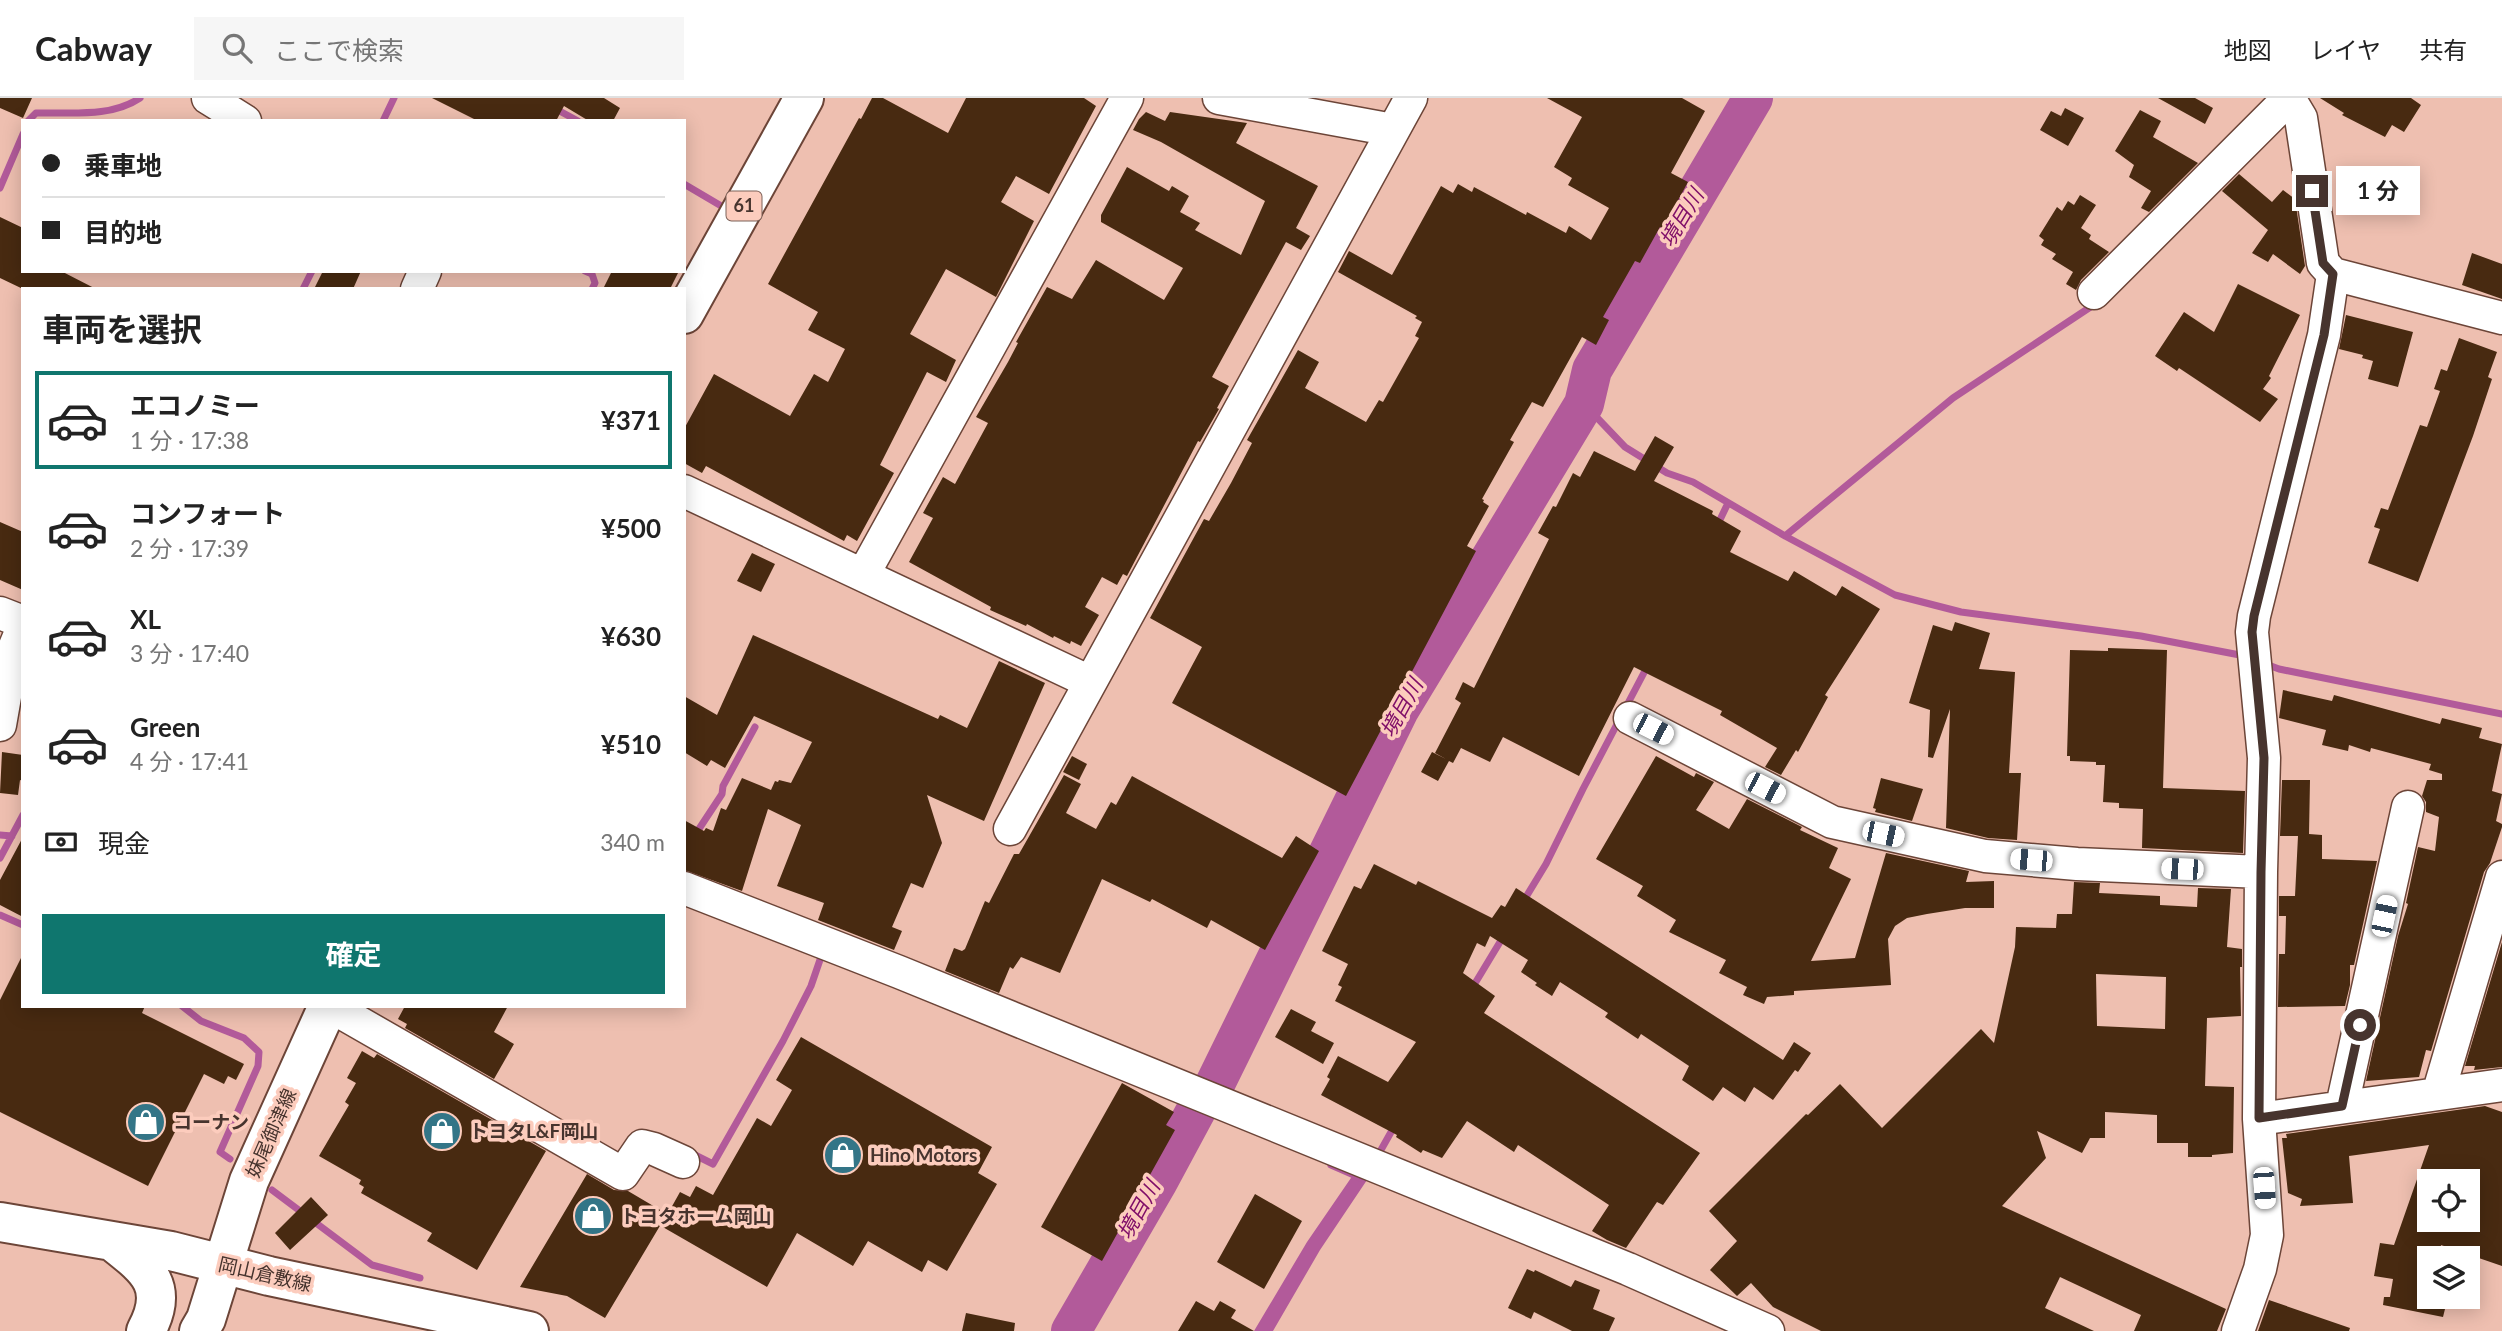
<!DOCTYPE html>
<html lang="ja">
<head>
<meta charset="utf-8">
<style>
	body { margin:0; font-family:Lato,"Noto Sans JP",sans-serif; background:#f6f6f6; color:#222; height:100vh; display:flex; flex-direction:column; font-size:26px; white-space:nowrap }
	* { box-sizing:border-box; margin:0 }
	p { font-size:23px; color:#767676 }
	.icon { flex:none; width:38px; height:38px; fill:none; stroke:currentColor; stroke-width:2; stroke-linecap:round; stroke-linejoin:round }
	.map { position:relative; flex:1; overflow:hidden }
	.side { position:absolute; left:21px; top:189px; width:665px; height:721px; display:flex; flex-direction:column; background:#fff; border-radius:0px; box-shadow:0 4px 18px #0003 }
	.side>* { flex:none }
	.hud { position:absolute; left:21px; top:21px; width:665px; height:154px; border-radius:0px; box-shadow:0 4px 18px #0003; display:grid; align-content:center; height:154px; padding:0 21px; background:#fff }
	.fabs { position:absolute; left:2417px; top:1071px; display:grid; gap:14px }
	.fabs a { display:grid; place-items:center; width:63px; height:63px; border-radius:0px; background:#fff; box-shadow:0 4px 18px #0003; font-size:35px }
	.end { position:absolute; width:32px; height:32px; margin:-16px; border:9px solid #47342e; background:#fff; box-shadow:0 0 0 4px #fff }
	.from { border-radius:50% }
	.bubble { position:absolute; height:49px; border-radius:0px; background:#fff; box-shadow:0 4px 18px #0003; font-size:23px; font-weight:700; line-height:49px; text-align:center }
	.car { position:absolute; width:21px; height:42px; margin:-21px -10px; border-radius:9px; box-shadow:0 0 5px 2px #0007; background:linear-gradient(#fff 24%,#345 0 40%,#fff 0 76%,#345 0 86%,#fff 0) }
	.hud b { display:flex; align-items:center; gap:24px; height:66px; font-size:26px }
	.hud b+b { border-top:2px solid #e0e0e0 }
	.hud i { width:18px; height:18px; background:#222 }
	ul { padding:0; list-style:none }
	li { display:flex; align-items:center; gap:21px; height:98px; margin:0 14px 10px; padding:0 7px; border:4px solid transparent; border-radius:0px }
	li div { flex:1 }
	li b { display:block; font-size:26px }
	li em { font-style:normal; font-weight:700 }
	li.selected { border-color:#0f766e }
	li>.icon { width:63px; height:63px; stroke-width:1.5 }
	h2 { padding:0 21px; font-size:32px; line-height:84px }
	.pay { display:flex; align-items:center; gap:18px; height:77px; padding:0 21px; font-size:26px }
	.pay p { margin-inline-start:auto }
	.button { display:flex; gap:14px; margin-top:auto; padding:14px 21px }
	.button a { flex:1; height:80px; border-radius:0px; background:#0f766e; color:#fff; font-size:28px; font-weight:700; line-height:80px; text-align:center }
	header { display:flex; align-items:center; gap:42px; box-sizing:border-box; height:98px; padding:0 35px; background:#fff; border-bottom:2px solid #e0e0e0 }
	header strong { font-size:33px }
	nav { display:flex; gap:38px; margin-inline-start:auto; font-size:24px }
	.search { width:490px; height:63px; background:#f6f6f6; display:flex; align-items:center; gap:18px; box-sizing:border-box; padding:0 24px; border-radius:0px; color:#767676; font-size:26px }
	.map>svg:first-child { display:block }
	.water { fill:#b25a9a }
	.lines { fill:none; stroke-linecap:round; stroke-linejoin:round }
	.stream { stroke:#b25a9a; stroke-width:7 }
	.river { stroke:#b25a9a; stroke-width:40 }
	.building { fill:#482a11; fill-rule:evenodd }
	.minor-casing { stroke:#6c4538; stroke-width:35 }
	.major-casing { stroke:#6c4538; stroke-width:42 }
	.minor { stroke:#fff; stroke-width:32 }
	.major { stroke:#fff; stroke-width:38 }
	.route { stroke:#47342e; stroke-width:9 }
	.labels { text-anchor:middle; stroke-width:7; stroke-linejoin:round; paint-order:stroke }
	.shield { fill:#fcccbd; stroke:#7d6259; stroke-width:2 }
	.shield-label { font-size:18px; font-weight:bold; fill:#47342e }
	.poi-label { font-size:19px; font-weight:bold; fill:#47342e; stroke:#fcccbd; text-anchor:start }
	.street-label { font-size:19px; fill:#47342e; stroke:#fcccbd }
	.water-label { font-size:21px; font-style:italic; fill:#800f69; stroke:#fcccbd }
</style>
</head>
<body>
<header>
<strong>Cabway</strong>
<div class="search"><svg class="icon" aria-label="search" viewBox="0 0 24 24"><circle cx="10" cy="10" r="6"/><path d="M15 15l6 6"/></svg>ここで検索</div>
<nav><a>地図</a><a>レイヤ</a><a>共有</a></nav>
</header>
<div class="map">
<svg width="2502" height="1233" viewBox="0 0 2502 1233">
	<rect width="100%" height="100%" fill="#eebfb0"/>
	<path class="water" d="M1353 1077 1362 1081 1365 1078 1369 1079 1320 1152 1273 1233H1254L1307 1144Z"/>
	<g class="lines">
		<path class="stream" d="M554 10 578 23
			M28 23 36 15C71 14 110 20 140 0
			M383 23 394 0
			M684 86 723 109
			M0 90 23 36
			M585 173 592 176 595 185 592 191
			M303 191 312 173
			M1584 306 1625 349 1667 375 1693 384 1785 438 1895 497 1961 514 2141 538 2245 558
			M1717 428 1728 405
			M1785 438 1953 300 2095 206
			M2263 565 2279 571 2502 616
			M0 737 12 738
			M695 737 722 696 723 688 755 629
			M0 760 23 717
			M1523 804 1546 766 1583 691 1648 567
			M0 817 23 827
			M1471 892 1503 839
			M182 908 201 923 244 940 259 954 258 968 220 1054 230 1061
			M689 1054 713 1066 783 943 811 888 822 856
			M1377 1059 1395 1027
			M1331 1067 1363 1081
			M272 1092 372 1167 420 1180"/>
		<path class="river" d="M1071 1233 1157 1085 1200 1005 1214 988 1399 612 1584 306 1592 272 1753 0"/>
	</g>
	<path class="building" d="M0 0H32L23 20 0 10Z
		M432 0H604L620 10 613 23H589L564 8 556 23H478Z
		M872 0H883L948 35 966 0H1084L1096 8 1049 96 1016 78 1001 104 1034 123 996 199 946 171 910 236 956 262 946 284 927 274 880 367 894 375 857 443 847 437 844 443 706 368 702 375 684 365V331L714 276 790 318 814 276 828 284 845 251 808 232 818 214 768 186 859 20 861 21Z
		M1547 0H1682L1705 13 1671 75 1688 84 1663 130 1660 129 1640 165 1635 163 1603 219 1609 222 1596 247 1582 239 1543 309 1532 304 1510 342 1514 344 1482 401 1484 402 1483 404 1489 408 1467 448 1476 453 1346 698 1172 605 1202 549 1150 520 1204 421 1209 423 1231 385 1252 345 1247 342 1298 252 1319 264 1305 290 1366 324 1379 302 1383 304 1419 240 1415 238 1422 224 1415 220 1417 218 1338 174 1349 153 1392 177 1441 88 1453 95 1458 86 1472 94 1474 89 1526 117 1527 114 1566 135 1569 128 1591 142 1609 110 1568 87 1572 80 1554 69 1582 19Z
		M2158 0H2195L2213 10 2205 26Z
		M2320 0H2411L2421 7 2404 34 2392 27 2385 39 2342 17 2344 15Z
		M2065 10 2084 20 2068 48 2040 32 2051 13 2061 18Z
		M2140 12 2161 23 2153 39 2198 65 2149 114 2141 110 2151 93 2129 79 2134 67 2115 53Z
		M1146 14 1165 23 1170 14 1247 25 1236 45 1318 88 1296 130 1310 138 1301 152 1286 144 1212 279 1229 288 1217 310 1219 311 1200 344 1198 343 1127 478 1123 476 1117 487 1102 479 1085 509 1099 517 1081 548 1071 543 1070 546 1054 538 1053 540 1027 526 1026 528 990 512 991 509 909 464 933 420 923 415 943 379 955 386 988 325 976 319 1008 264 1018 245 1016 244 1047 189 1072 201 1096 162 1164 202 1183 170 1101 124V117L1127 69 1169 93 1172 88 1189 98 1180 114 1200 125 1195 132 1241 157 1265 103 1161 44 1133 32 1139 21Z
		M2239 76 2272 104 2283 92 2295 101 2305 168 2300 176 2273 156 2268 164 2252 155 2268 132 2222 93Z
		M2080 97 2096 107 2081 130 2091 137 2089 141 2109 154 2081 182 2076 192 2066 186 2073 174 2052 161 2056 156 2041 147 2044 142 2039 138 2057 109 2062 113 2068 103 2074 107Z
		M0 119 23 130V173H61L96 191H23L0 180Z
		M2472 155 2502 166V201L2462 187Z
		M323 173H361L353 191H314Z
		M612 173H679L670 191H603Z
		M2238 186 2300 217 2269 278 2271 280 2263 291 2278 301 2260 324 2179 270 2177 273 2155 258 2184 214 2214 234Z
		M2346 217 2413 234 2398 289 2368 281 2373 263 2362 260 2363 257 2339 251Z
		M2459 240 2497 254 2488 279 2492 281 2473 338 2418 484 2368 465 2380 431 2374 429 2381 410 2388 412 2420 327 2427 329 2440 293 2434 291 2441 271 2447 273Z
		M1655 338 1674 349 1654 383 1713 413 1712 416 1741 433 1730 454 1788 483 1794 473 1836 498 1842 488 1880 511 1825 597 1828 599 1798 654 1796 652 1781 677 1765 669 1777 650 1720 617 1722 613 1634 569 1579 678 1503 639 1490 664 1461 650 1453 665 1449 663 1438 683 1421 674 1432 654 1446 661 1435 655 1461 605 1455 601 1463 584 1474 590 1549 441 1538 435 1553 408 1556 409 1573 375 1580 379 1594 353 1635 373Z
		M0 424 23 434V492L0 482Z
		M752 455 775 466 761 494 737 483Z
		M1955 524 1990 535 1979 571 2015 574 2009 675H2021L2017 742 1988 740 1946 730 1950 611 1933 660 1928 659 1930 612 1909 605 1933 527 1952 533Z
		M753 537 938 621 940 617 967 630 999 563 1045 585 984 723 927 697 942 745 923 790 911 785 892 829 902 833 894 852 818 822 824 805 777 788 801 727 768 711 742 793 684 772V722L704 733 706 730 713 733 721 710 726 712 742 680 771 692 775 683 778 684 779 682 791 685 812 644 754 618 725 670 711 662 707 668 684 654V598L717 617Z
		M2108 550 2167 552 2163 690 2245 693 2243 755 2142 750 2143 711 2119 710V705L2103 704 2105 667H2096V664L2070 663V658H2067L2070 552 2108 553Z
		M2283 592 2332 603 2334 597 2440 626 2442 620 2482 630 2479 640 2502 646 2492 693 2502 696 2496 723 2502 726V729L2490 765 2484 774 2431 953 2426 952 2419 979 2366 983 2398 838 2408 806 2406 805 2418 749 2435 753 2439 719 2426 714V704L2422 698 2427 682H2442V676L2429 672 2431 666 2371 650 2370 654 2349 647 2348 653 2322 647 2326 632 2279 620Z
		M2 654 23 657V683L20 682 18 697 0 695Z
		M1072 658 1087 666 1079 682 1063 674Z
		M1656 658 1694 679 1696 675 1714 684 1696 712 1729 731 1747 701 1802 729 1800 732 1838 750 1829 770 1851 781 1811 863 1855 860 1886 755 1969 773 1966 784 1994 783V810H1965L1927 816 1907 820 1895 828 1888 841 1891 887 1794 893V897L1767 899 1764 906 1743 897 1747 889 1719 875 1726 862 1669 834 1676 822 1637 798 1643 788 1596 761Z
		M1064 677 1081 686 1066 715 1096 731 1111 704 1116 707 1132 678 1282 760 1296 738 1319 753 1265 852 1211 822 1207 830 1152 801 1150 804 1102 781 1060 875 1021 859 1013 871 1010 869 999 895 945 873 954 850 962 853 965 851 985 803 989 805 1014 756H1019Z
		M1881 680 1923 691 1912 723 1875 714 1876 711 1873 710Z
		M2282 682H2310L2309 736 2322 737V761L2377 763 2354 867H2350V887L2345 908 2278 909 2279 856H2285L2286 818H2279V798H2295L2298 738H2280Z
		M23 739V819L0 807V782Z
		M1374 766 1416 787 1418 783 1492 820 1501 807 1505 809 1516 790 1783 962 1794 944 1811 955 1798 974 1795 972 1773 1002 1754 989 1745 1004 1723 989 1713 1003 1682 982 1689 968 1641 936 1638 941 1605 919 1608 915 1560 884 1552 898 1535 887 1537 885 1521 874 1528 862 1490 838 1485 849 1477 845 1463 875 1495 898 1484 915 1700 1055 1663 1107 1657 1104 1626 1150 1607 1142 1592 1133 1609 1107 1518 1047 1514 1054 1467 1023 1442 1060 1423 1052 1421 1055 1396 1039 1397 1037 1321 997 1330 981 1327 979 1338 958 1388 984 1416 944 1335 903 1342 889 1338 887 1348 866 1322 853 1354 788 1361 791Z
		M2074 784 2100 785 2099 795 2160 798V807L2197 809 2198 790 2231 791 2227 849 2242 851V869H2240L2241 918 2207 920 2205 988 2234 989 2233 1055 2212 1057V1059H2188V1045H2157V1017L2105 1014V1040H2090L2082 1055 2037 1033 2046 1060 2002 1108 2226 1211 2217 1233H2134L2141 1217 2060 1179 2045 1210 2094 1233H1821L1773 1209 1751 1185 1737 1198 1710 1172 1737 1143 1709 1113 1806 1016 1808 1017 1840 986 1882 1030 1981 931 1994 945 2015 849 2016 829 2056 830 2057 816H2072ZM2096 876 2166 879 2165 931 2097 928Z
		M2502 844V969L2474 972 2475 968H2465Z
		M23 856V908H145L142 915 244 966 236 982 228 978 224 986 204 976 148 1088 0 1014V902Z
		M405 908H508L494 934 514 946 494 981 405 930 407 926 398 921Z
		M1291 911 1316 924 1311 933 1334 945 1323 966 1275 939Z
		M801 939 992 1049 978 1075 997 1086 947 1173 928 1162 922 1174 868 1143 853 1168 797 1135 767 1189 661 1128 680 1094 690 1099 696 1088 713 1097 757 1020 771 1028 792 992 776 982Z
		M362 953 374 960 377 956 546 1053 477 1172 427 1143 432 1135 361 1095 364 1089 359 1086 361 1082 319 1058 349 1007 345 1004 356 985 347 980Z
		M1122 985 1174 1014 1166 1027 1175 1032 1102 1163 1041 1129Z
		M2485 1008 2502 1014V1168L2441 1147 2439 1160H2429V1199H2448L2443 1219 2383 1207 2384 1199H2390L2393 1181 2374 1178 2380 1145 2394 1147 2429 1047 2349 1058 2353 1105 2300 1108 2302 1101 2288 1095 2282 1040H2287L2286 1036ZM2429 1083H2468V1122H2429Z
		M587 1076 614 1092 628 1093 667 1116 605 1220 567 1198 520 1189Z
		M1255 1096 1302 1123 1264 1191 1217 1164Z
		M311 1099 328 1117 290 1152 275 1135Z
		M1527 1171 1534 1174 1535 1172 1571 1189 1575 1182 1600 1192 1593 1211 1615 1220 1609 1233H1572L1534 1214 1531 1221 1508 1210Z
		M2269 1202 2350 1230 2349 1233H2258Z
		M1196 1203 1214 1213 1220 1203 1236 1212 1231 1220 1254 1233H1178Z
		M966 1215 1015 1225 1014 1233H962Z"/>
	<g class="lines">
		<defs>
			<path id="minor" d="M208 0 245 23
				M1219 0 1393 32
				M2289 0 2301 20 2323 165 2333 176 2502 220
				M417 191 425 173
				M2094 195 2288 1
				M684 393 1090 584
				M863 477 1127 0
				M0 515 23 524
				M1630 620 1832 724 1985 758 2077 766 2261 774
				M0 627 13 553 23 529
				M1010 731 1411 0
				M684 790 899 874 1628 1171 1768 1233
				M330 908 623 1076 642 1048 654 1051 683 1064
				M2438 996 2502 779
				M2342 1008 2408 709
				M2259 1021 2502 987
				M2238 1233 2260 1171 2267 1137 2259 1021 2261 774 2264 660 2252 534 2254 518 2324 237 2333 176"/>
			<path id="major" d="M684 216 804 0
				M0 1124 171 1153 269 1178 529 1233
				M112 1143C146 1170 171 1187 146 1233
				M199 1233 206 1221 249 1083 328 908"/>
		</defs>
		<use href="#minor" class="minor-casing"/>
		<use href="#major" class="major-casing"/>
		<use href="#minor" class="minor"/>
		<use href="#major" class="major"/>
	</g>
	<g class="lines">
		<path class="route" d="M2312 93 2323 165 2333 176 2324 237 2254 518 2252 534 2264 660 2261 774 2259 1020 2342 1008 2360 927"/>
	</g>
	<defs>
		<symbol id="shop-disc" viewBox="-11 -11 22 22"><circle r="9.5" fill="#337587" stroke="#fcccbd"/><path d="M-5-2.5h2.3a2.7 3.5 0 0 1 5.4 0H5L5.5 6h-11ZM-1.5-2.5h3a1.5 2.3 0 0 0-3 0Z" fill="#fff"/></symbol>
	</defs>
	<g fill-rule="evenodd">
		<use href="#shop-disc" x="124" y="1002" width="44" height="44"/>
		<use href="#shop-disc" x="420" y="1011" width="44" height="44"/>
		<use href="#shop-disc" x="821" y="1035" width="44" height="44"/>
		<use href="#shop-disc" x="571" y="1096" width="44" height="44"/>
	</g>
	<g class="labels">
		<rect class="shield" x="726.5" y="93.5" width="35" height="29" rx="5"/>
		<g class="shield-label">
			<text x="744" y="114">61</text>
		</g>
		<g class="poi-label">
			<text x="173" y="1031">コーナン</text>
			<text x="469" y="1040">トヨタL&amp;F岡山</text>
			<text x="870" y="1064">Hino Motors</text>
			<text x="620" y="1125">トヨタホーム岡山</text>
		</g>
		<g class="street-label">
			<text transform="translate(271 1035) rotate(-66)" y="7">妹尾御津線</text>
			<text transform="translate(265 1176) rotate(13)" y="7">岡山倉敷線</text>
		</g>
		<g class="water-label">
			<text transform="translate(1682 120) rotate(-59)" y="7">境目川</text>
			<text transform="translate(1402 610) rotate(-61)" y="7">境目川</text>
			<text transform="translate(1139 1112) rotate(-61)" y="7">境目川</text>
		</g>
	</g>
</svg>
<div class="fabs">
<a><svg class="icon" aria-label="locate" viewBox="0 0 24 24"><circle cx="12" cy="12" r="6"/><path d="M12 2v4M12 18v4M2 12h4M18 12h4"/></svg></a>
<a><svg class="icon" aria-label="layers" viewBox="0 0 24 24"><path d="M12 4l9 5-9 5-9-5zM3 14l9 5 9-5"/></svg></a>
</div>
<i class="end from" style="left:2360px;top:927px"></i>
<i class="end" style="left:2312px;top:93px"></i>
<div class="bubble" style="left:2336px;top:68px;width:84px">1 分</div>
<i class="car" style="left:1653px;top:631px;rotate:117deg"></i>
<i class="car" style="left:1765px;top:690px;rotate:117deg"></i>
<i class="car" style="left:1883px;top:736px;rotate:102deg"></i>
<i class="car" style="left:2031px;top:762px;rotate:275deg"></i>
<i class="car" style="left:2182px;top:771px;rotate:272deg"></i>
<i class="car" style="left:2384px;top:818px;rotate:12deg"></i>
<i class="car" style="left:2264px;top:1090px;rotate:176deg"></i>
<div class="hud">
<b><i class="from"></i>乗車地</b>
<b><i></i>目的地</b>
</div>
<section class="side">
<h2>車両を選択</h2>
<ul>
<li class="selected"><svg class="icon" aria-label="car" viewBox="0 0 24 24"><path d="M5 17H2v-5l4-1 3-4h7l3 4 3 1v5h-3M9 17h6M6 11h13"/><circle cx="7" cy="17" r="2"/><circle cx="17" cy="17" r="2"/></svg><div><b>エコノミー</b><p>1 分 · 17:38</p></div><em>¥371</em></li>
<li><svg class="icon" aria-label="car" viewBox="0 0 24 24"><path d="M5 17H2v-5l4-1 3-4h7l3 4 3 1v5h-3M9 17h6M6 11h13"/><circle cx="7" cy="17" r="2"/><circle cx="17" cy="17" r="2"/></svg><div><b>コンフォート</b><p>2 分 · 17:39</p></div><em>¥500</em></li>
<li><svg class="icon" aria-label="car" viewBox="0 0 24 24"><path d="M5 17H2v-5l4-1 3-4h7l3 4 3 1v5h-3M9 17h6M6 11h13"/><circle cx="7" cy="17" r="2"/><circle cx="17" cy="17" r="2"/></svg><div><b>XL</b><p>3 分 · 17:40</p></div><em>¥630</em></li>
<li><svg class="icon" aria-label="car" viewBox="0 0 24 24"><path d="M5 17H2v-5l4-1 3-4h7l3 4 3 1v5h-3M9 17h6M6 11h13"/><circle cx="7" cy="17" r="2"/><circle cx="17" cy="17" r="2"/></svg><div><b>Green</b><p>4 分 · 17:41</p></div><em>¥510</em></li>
</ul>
<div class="pay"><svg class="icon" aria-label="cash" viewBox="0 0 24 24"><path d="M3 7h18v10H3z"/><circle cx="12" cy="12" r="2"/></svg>現金<p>340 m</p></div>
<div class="button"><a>確定</a></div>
</section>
</div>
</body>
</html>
